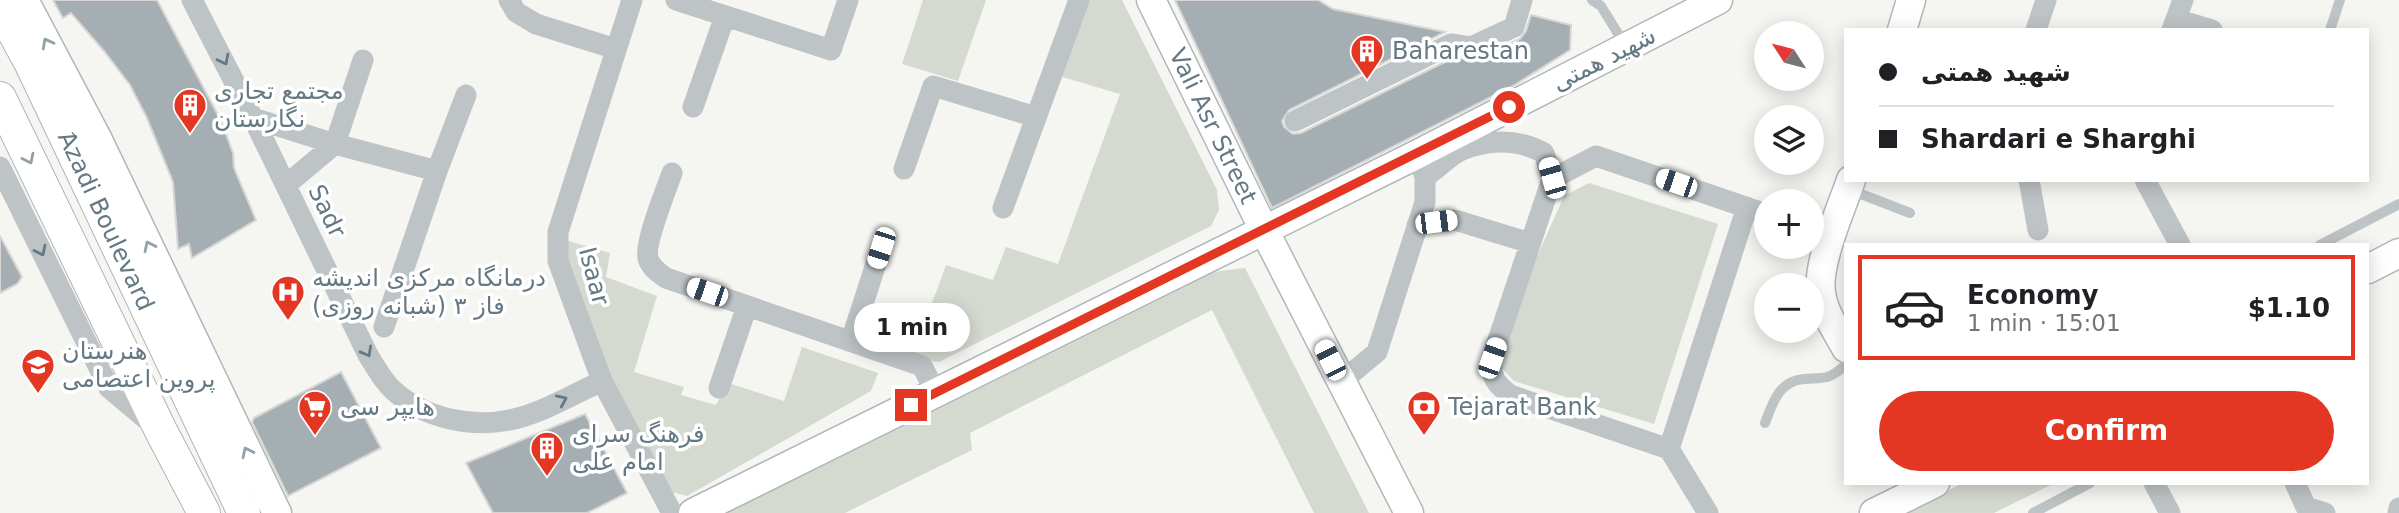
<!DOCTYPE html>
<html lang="en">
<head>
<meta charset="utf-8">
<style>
	body { margin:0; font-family:"DejaVu Sans",Vazirmatn,sans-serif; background:#f2f2f2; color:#202124; height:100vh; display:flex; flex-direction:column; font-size:26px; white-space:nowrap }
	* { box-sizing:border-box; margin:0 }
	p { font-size:23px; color:#757577 }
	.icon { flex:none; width:38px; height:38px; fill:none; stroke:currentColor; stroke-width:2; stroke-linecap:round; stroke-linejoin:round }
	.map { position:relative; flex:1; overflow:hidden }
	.drawer { position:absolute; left:1844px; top:243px; width:525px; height:242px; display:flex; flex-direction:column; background:#fff; border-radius:0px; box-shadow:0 4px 18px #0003 }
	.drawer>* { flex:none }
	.guide { position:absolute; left:1844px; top:28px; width:525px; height:154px; border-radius:0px; box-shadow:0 4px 18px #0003; display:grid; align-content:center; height:154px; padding:0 35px; background:#fff }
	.needle { width:46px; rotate:306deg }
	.tools { position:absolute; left:1754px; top:21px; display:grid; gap:14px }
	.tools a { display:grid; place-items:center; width:70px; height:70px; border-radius:50%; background:#fff; box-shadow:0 4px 18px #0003; font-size:35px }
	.end { position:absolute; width:32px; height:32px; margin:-16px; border:9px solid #e33724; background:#fff; box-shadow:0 0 0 4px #fff }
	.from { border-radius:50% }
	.bubble { position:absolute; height:49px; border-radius:24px; background:#fff; box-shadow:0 4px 18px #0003; font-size:23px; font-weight:700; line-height:49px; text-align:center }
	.car { position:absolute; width:21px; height:42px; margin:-21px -10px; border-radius:9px; box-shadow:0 0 5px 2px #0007; background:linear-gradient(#fff 24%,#345 0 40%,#fff 0 76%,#345 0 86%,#fff 0) }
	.guide b { display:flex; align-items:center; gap:24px; height:66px; font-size:26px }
	.guide b+b { border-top:2px solid #e0e0e0 }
	.guide i { width:18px; height:18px; background:#202124 }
	ul { padding:12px 0 0; list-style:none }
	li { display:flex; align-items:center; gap:21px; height:105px; margin:0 14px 10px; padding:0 21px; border:4px solid transparent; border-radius:0px }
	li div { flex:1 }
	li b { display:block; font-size:26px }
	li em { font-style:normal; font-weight:700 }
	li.active { border-color:#e33724 }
	li>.icon { width:63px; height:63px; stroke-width:1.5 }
	.primary-button { display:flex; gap:14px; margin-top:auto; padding:14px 35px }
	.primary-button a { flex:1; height:80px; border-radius:42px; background:#e33724; color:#fff; font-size:28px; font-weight:700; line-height:80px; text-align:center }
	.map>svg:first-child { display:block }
	.green { fill:#d5dad1 }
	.building { fill:#a5afb3; stroke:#d7d6d4; stroke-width:2 }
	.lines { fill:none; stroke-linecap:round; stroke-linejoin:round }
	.secondary-casing { stroke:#b0b7ba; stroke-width:31 }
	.primary-casing { stroke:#afb5b8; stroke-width:34 }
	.lane { stroke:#bec3c6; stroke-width:10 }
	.street { stroke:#bec3c6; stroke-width:21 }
	.secondary { stroke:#fff; stroke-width:28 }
	.primary { stroke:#fff; stroke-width:32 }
	.oneway { stroke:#92a1a8 }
	.oneway2 { stroke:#647983 }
	.route { stroke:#e33724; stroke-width:9 }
	.labels { text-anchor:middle; stroke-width:7; stroke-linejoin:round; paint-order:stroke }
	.poi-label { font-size:24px; fill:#647983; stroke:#fff; text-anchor:start }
	.street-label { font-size:24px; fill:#647983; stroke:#fff }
</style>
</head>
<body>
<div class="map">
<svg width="2399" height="513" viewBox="0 0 2399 513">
	<rect width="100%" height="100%" fill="#f5f5f2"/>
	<path class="green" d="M923 0H986L958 81 902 64Z
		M1088 0H1122L1217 190 1219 210 1211 226 939 362 927 361 858 336 867 312 922 330 946 265 993 280 1006 247 1058 264 1120 94 1059 76Z
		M1589 183 1718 224 1654 424 1514 381 1492 358 1564 196Z
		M565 240 610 253 606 277 657 296 634 372 684 387 681 395 716 405 728 383 784 401 802 347 878 373 871 391 687 496 672 492 611 379 572 285Z
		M1245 268 1369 513H1314L1212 310 970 433 972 450 845 513H712L1197 274Z
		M1963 483H2055L1994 513H1904Z"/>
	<path class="building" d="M53 0H157L221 121 233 153 234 168 256 220 192 258 189 244 178 249 173 182 147 118 130 85 104 51 71 13 63 18Z
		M1175 0H1318L1333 9 1445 32 1289 110 1282 121 1284 127 1293 134 1301 133 1453 58 1476 59 1520 39 1526 31 1531 15 1571 25 1570 50 1513 86 1272 208Z
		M0 236 22 277 17 284 0 293Z
		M341 372 381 448 288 496 252 422 254 418Z
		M585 414 627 493 587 513H493L466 463Z"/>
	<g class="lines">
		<defs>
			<path id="secondary" d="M24 0 97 138 277 513
				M1151 0 1264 230 1409 513
				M1902 30 1911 0
				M2368 269 2399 253
				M1846 348C1837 331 1823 312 1821 292 1817 263 1841 209 1851 180
				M693 513 1416 155 1718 0
				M1874 513 1935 483"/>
			<path id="primary" d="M0 7 30 62 244 513
				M0 98 161 431 204 513"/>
		</defs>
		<use href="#secondary" class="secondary-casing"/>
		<use href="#primary" class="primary-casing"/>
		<path class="lane" d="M1592 0 1601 6 1625 45
			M2330 30 2340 0
			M1848 189 1910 213
			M2320 245 2399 204
			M1765 423C1773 402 1779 381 1804 379 1811 378 1820 379 1827 377 1833 376 1841 369 1846 365
			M2033 513 2090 483"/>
		<path class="street" d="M192 0 253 118 368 355C375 366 383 381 393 390 409 405 429 414 450 419 511 433 549 406 602 381
			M509 0 516 12 536 24 616 49
			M632 0 558 232V261L602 381 672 513
			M676 0 831 50 848 0
			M2176 19 2212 30
			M2036 30 2046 0
			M2172 30 2183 0
			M693 107 725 16
			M253 118 335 144 437 171
			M1295 121 1451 44 1471 47 1514 27 1522 0
			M0 167 109 388 152 424
			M904 169 933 86 1036 117
			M672 173C666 190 644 244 648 258 650 267 659 273 666 278L922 366 936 393
			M1425 177C1437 169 1449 156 1462 150 1490 139 1518 139 1544 153L1552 179 1492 358C1490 377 1496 384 1510 395L1669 449 1708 513
			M1552 179 1596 156 1766 214
			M2029 180 2038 230
			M2145 180 2180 245
			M286 185 335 144 363 60
			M1003 208 1079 0
			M1417 225 1455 220 1530 243
			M384 327 437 171 466 95
			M851 341 881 248
			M1341 382 1377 352 1425 202V177L1421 166
			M719 388 747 306
			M1669 449 1747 207
			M2154 483 2170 513
			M2295 483 2306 507 2325 513
			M2398 513 2399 508"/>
		<use href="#secondary" class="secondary"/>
		<use href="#primary" class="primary"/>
	</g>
	<defs><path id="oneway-chevron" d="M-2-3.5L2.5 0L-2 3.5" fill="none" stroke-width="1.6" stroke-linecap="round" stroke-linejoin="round" transform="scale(1.75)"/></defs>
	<g class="oneway">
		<use href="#oneway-chevron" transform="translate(47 43) rotate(-118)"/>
		<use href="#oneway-chevron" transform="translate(29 159) rotate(64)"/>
		<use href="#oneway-chevron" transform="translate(149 246) rotate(-116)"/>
		<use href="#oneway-chevron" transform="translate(247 452) rotate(-116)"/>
	</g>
	<g class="oneway2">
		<use href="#oneway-chevron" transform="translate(224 60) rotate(63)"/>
		<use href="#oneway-chevron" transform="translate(41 251) rotate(64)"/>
		<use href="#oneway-chevron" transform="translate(367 352) rotate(61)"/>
		<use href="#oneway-chevron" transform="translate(562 400) rotate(-24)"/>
	</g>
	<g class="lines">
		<path class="route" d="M911 405 1509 107"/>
	</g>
	<defs>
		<symbol id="building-pin" viewBox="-11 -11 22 30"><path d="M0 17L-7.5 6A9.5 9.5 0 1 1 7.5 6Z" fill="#e33724" stroke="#fff"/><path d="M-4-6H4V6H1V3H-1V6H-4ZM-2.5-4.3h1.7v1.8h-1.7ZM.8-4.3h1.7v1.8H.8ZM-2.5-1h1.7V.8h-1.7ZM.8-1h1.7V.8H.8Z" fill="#fff"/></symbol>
		<symbol id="hospital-pin" viewBox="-11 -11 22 30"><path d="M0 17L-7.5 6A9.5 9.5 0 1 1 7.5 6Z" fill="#e33724" stroke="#fff"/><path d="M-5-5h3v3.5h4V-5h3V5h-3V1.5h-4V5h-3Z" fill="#fff"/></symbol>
		<symbol id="school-pin" viewBox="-11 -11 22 30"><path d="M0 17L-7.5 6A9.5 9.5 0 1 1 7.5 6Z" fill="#e33724" stroke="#fff"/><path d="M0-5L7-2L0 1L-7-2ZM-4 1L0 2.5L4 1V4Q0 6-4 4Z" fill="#fff"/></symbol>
		<symbol id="supermarket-pin" viewBox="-11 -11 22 30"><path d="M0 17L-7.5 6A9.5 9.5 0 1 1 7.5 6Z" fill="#e33724" stroke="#fff"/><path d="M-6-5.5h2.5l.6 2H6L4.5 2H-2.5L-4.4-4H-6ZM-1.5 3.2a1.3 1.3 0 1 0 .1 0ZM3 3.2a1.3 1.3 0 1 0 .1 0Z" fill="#fff"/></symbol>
		<symbol id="bank-pin" viewBox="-11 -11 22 30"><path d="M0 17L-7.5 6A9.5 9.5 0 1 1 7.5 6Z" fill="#e33724" stroke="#fff"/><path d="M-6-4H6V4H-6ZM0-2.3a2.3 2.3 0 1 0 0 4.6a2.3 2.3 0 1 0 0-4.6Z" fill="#fff"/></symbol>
	</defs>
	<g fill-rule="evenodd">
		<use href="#building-pin" x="1348" y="32" width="38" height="52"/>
		<use href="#building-pin" x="171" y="86" width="38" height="52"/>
		<use href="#hospital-pin" x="269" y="273" width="38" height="52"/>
		<use href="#school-pin" x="19" y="346" width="38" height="52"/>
		<use href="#supermarket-pin" x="296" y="388" width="38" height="52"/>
		<use href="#bank-pin" x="1405" y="388" width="38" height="52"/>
		<use href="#building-pin" x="528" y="429" width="38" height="52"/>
	</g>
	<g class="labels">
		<g class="poi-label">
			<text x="1392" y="59">Baharestan</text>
			<text x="214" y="99">مجتمع تجاری<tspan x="214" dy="28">نگارستان</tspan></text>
			<text x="312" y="286">درمانگاه مرکزی اندیشه<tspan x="312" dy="28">فاز ۳ (شبانه روزی)</tspan></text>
			<text x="62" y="359">هنرستان<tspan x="62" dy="28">پروین اعتصامی</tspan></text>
			<text x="340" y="415">هایپر سی</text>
			<text x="1448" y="415">Tejarat Bank</text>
			<text x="572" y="442">فرهنگ سرای<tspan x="572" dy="28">امام علی</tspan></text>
		</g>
		<g class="street-label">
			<text transform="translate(1604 59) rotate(-27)" y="8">شهید همتی</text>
			<text transform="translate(1213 126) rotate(64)" y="8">Vali Asr Street</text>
			<text transform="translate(327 211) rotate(64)" y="8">Sadr</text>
			<text transform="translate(106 221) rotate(65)" y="8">َAzadi Boulevard</text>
			<text transform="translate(594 276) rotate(75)" y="8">Isaar</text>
		</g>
	</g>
</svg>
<div class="tools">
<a><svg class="needle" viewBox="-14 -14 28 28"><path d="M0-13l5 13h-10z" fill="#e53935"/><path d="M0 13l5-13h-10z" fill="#757577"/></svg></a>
<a><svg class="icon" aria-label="layers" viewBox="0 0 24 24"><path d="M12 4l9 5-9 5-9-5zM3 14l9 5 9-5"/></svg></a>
<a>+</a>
<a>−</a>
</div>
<i class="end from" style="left:1509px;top:107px"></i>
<i class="end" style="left:911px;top:405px"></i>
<div class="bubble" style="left:854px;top:303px;width:116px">1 min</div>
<i class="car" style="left:1552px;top:178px;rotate:344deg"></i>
<i class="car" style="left:1676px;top:183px;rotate:289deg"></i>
<i class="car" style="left:1436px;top:222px;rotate:83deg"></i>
<i class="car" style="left:881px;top:248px;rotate:198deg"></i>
<i class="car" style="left:707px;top:292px;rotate:289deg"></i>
<i class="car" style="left:1492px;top:358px;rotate:19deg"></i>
<i class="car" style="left:1330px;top:360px;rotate:333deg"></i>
<div class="guide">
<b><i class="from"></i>شهید همتی</b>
<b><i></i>Shardari e Sharghi</b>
</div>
<section class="drawer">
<ul>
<li class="active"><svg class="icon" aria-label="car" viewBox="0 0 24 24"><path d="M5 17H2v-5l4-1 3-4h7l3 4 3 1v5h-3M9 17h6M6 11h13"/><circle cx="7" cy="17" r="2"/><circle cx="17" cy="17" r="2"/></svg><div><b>Economy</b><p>1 min · 15:01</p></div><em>$1.10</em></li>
</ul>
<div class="primary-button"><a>Confirm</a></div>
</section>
</div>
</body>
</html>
